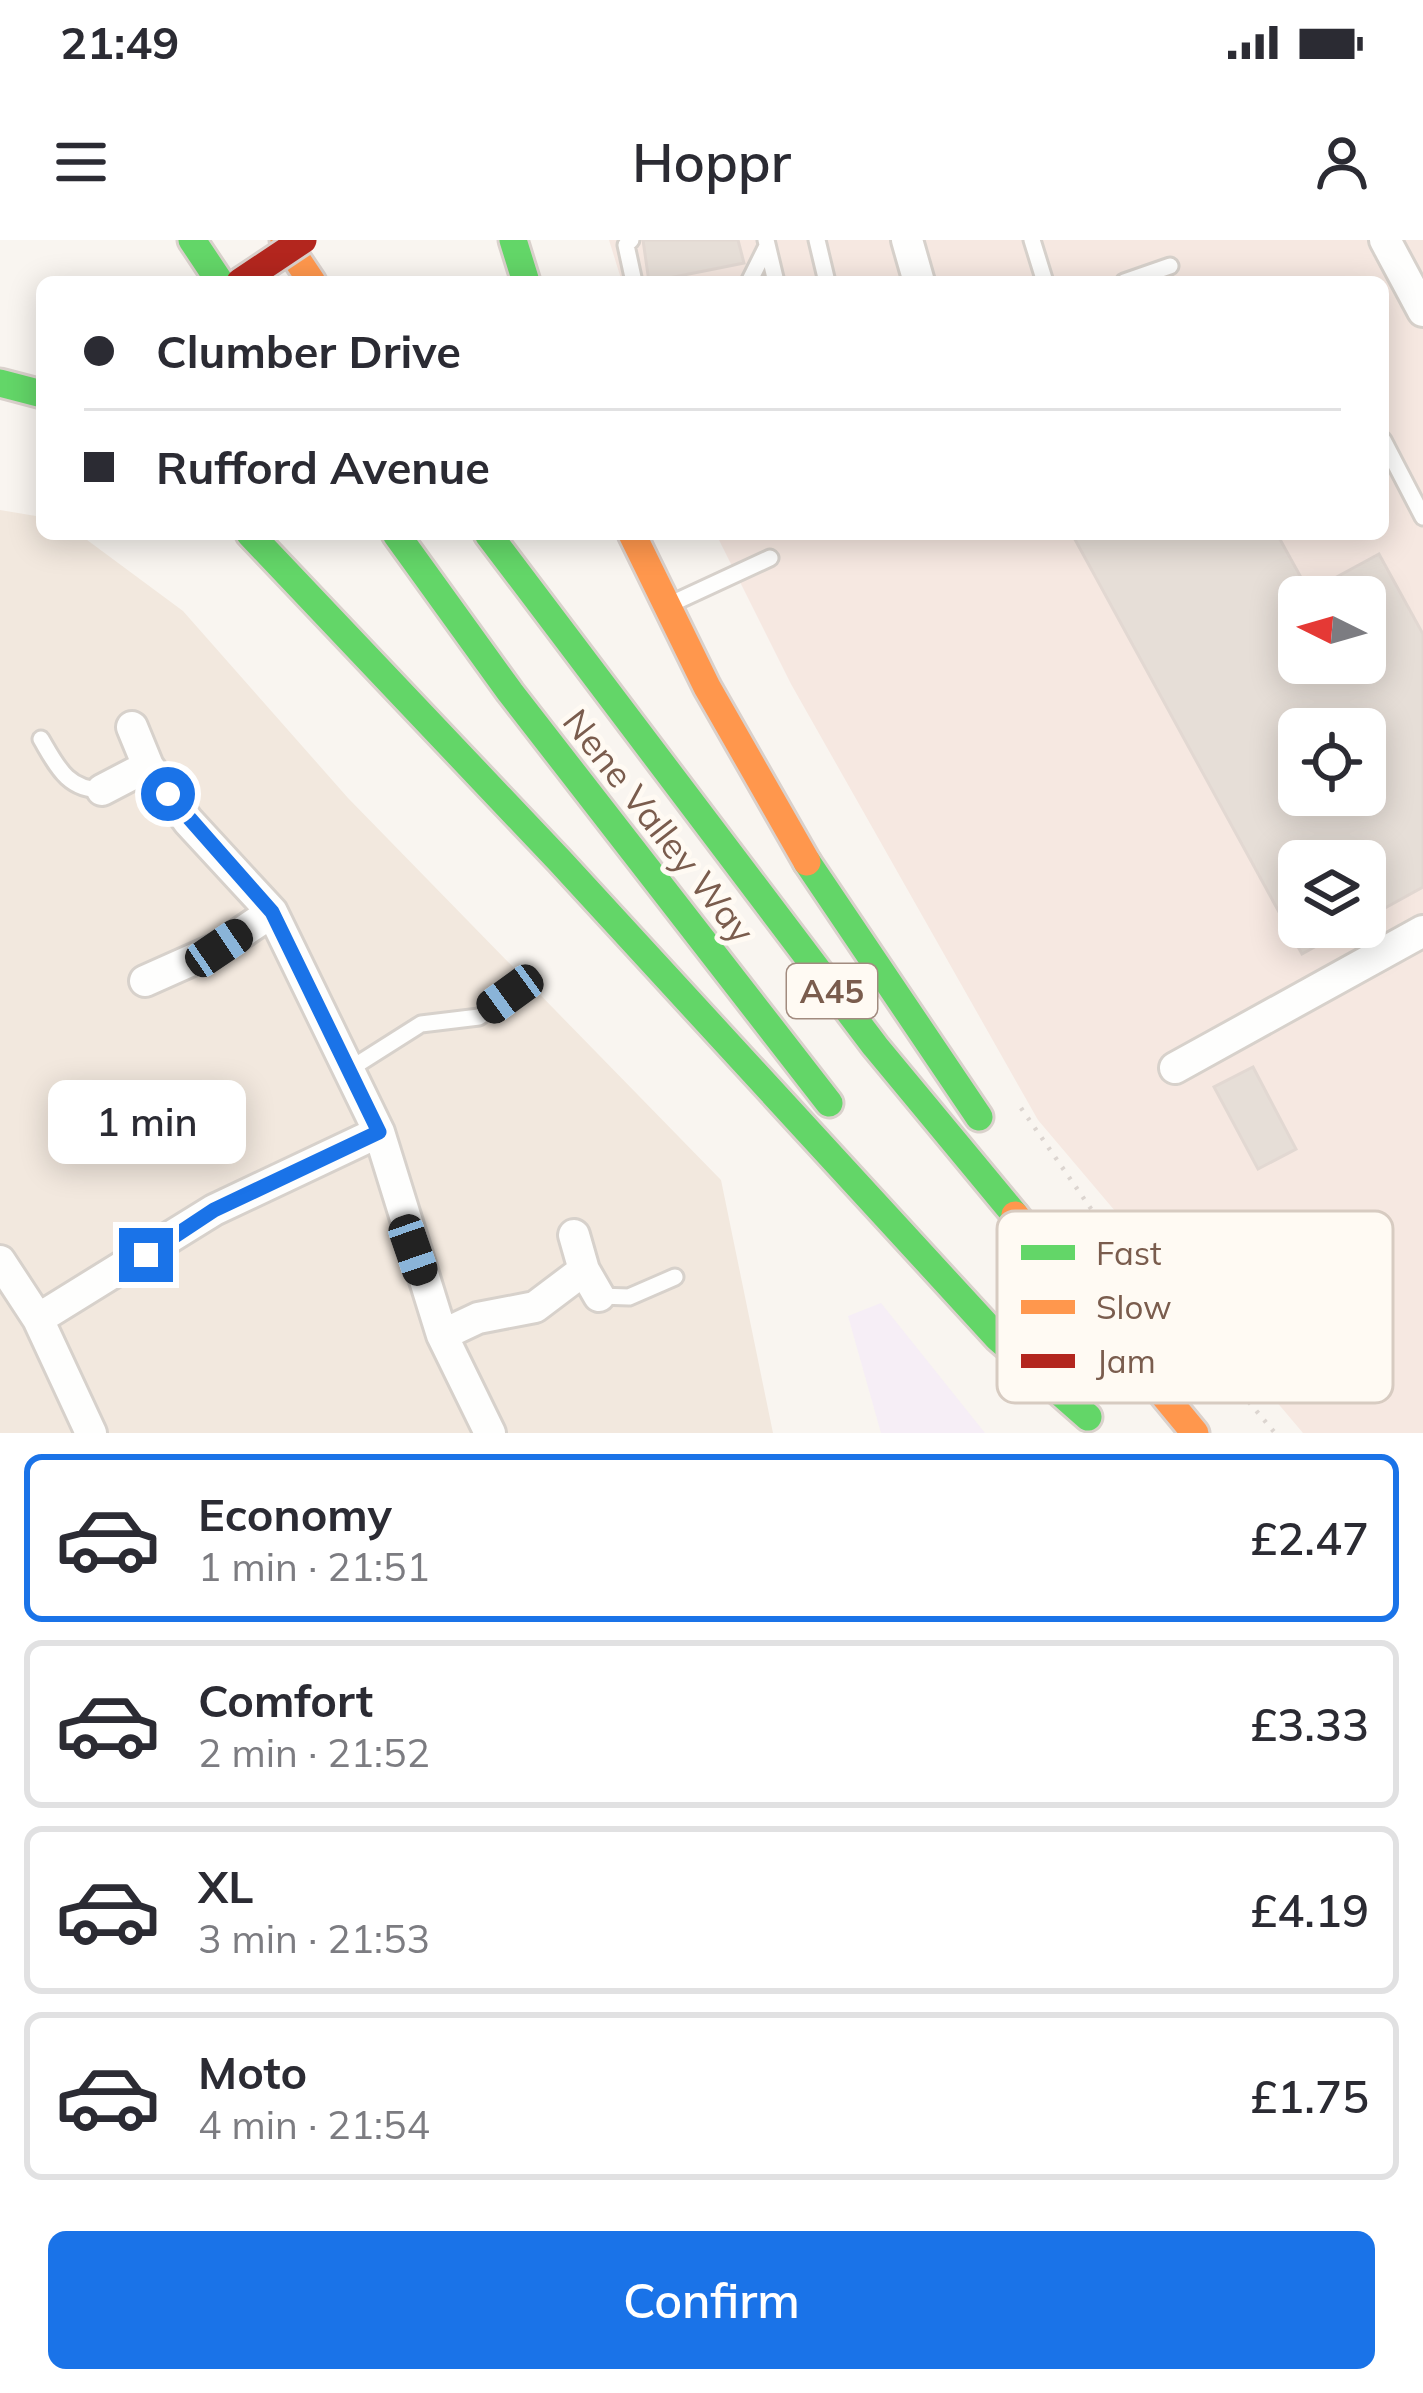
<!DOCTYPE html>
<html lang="en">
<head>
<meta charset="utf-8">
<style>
	body { margin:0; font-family:Mulish,sans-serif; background:#f2f2f3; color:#2b2b33; height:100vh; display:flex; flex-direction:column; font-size:45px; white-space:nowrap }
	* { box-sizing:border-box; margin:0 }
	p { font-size:39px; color:#7c7c81 }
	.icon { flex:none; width:66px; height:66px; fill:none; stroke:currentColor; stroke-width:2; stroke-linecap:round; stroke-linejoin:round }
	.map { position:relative; height:1193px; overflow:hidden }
	.panel { display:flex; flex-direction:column; background:#fff; flex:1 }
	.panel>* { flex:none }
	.top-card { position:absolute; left:36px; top:36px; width:1353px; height:264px; border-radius:18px; box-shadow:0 6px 30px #0003; display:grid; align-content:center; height:264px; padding:0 48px; background:#fff }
	.needle { width:78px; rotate:275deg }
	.fabs { position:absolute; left:1278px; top:336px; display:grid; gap:24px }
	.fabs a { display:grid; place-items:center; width:108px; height:108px; border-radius:18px; background:#fff; box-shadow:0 6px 30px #0003; font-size:60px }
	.end { position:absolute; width:54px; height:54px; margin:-27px; border:15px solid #1a73e8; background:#fff; box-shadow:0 0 0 6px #fff }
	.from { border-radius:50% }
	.bubble { position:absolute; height:84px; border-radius:18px; background:#fff; box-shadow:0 6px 30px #0003; font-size:39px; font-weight:600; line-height:84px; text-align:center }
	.car { position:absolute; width:36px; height:72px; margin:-36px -18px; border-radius:15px; box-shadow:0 0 9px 3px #0007; background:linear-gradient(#222 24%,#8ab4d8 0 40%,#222 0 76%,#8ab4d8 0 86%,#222 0) }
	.top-card b { display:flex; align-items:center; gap:42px; height:114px; font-size:45px }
	.top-card b+b { border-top:3px solid #e1e1e2 }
	.top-card i { width:30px; height:30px; background:#2b2b33 }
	ul { padding:21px 0 0; list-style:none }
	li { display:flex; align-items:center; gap:36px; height:168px; margin:0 24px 18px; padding:0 24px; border:6px solid #e1e1e2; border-radius:18px }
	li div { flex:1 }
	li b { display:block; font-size:45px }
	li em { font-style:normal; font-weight:600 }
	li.on { border-color:#1a73e8 }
	li>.icon { width:108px; height:108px; stroke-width:1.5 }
	.button { display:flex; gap:24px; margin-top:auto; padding:24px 48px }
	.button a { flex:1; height:138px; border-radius:18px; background:#1a73e8; color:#fff; font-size:48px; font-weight:600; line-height:138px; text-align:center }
	.status { display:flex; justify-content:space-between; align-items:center; height:84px; padding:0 60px; background:#fff; direction:ltr }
	.status svg { height:33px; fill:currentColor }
	header { display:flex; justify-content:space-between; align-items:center; height:156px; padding:0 48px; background:#fff; font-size:54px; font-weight:600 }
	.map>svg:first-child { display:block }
	.residential { fill:#f2e8de }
	.commercial { fill:#f6e8e1; fill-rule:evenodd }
	.education { fill:#f6eef6 }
	.building { fill:#e6ded7; stroke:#e2d8d2; stroke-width:3; fill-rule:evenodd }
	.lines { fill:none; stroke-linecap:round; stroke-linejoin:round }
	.lane-casing { stroke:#d7d1cb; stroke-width:21 }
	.street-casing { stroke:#d7d1cb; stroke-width:36 }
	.fast-casing { stroke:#dad1cc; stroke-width:33 }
	.slow-casing { stroke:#dad1cc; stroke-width:33 }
	.path { stroke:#dcd5d0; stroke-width:4.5; stroke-dasharray:3 9; stroke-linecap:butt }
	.lane { stroke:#fefefd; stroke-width:15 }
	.street { stroke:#fefefd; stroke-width:30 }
	.fast { stroke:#63d668; stroke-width:27 }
	.slow { stroke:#ff974d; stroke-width:27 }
	.jam-bridge-casing { stroke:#dad1cc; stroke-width:33; stroke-linecap:butt }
	.jam-bridge { stroke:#b3261e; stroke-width:27 }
	.route { stroke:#1a73e8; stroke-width:15 }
	.labels { text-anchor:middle; stroke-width:10; stroke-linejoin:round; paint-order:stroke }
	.shield { fill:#fffaf3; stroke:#a28b7f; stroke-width:3 }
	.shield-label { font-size:33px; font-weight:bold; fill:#7a5c4d }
	.street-label { font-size:36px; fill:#7a5c4d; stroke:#fffaf3 }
	.key { fill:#fffaf3; stroke:#d7cbc1; stroke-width:3 }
	.key-label { font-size:33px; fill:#7a5c4d }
</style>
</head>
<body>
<div class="status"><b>21:49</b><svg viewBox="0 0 49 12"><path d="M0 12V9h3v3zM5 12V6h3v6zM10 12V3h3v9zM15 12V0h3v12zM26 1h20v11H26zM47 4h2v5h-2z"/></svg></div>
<header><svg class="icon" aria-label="menu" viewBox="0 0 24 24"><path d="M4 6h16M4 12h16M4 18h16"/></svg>Hoppr<svg class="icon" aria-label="person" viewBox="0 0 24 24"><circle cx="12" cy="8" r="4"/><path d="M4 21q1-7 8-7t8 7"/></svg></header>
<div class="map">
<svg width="1423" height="1193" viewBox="0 0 1423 1193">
	<rect width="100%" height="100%" fill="#f9f5f0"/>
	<path class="residential" d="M0 270 42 277V294H79L183 371 348 558 721 940 773 1193H0Z"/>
	<path class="commercial" d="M609 0H1423V1193H1303L1038 880 791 444 716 294H1383V42H622ZM1299 357H1365V423H1299ZM1299 489H1365V555H1299ZM1299 621H1365V687H1299Z"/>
	<path class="education" d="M881 1063 985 1193H881L848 1076Z"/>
	<path class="building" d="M643 0H738L744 23 649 42Z
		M1072 294H1277L1309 352 1379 314 1423 394V647L1365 679V621H1299V687H1350L1302 714ZM1299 357H1365V423H1299ZM1299 489H1365V555H1299Z
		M1253 827 1296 909 1258 929 1214 847Z"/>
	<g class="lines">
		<defs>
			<path id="lane" d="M631 0 626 5 634 42
				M766 0 776 42
				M817 0 827 42
				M1032 0 1045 42
				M749 42 766 8
				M1124 42 1170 26
				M1383 200 1423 277
				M675 362 770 318
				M41 499C57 526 67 550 102 550
				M350 829 421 784 479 777 510 755
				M599 1056 629 1057 675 1037"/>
			<path id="street" d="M907 0 919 42
				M1385 0 1423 71
				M132 487 148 526 188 581 272 672 379 892 442 1095 490 1193
				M102 550 148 526
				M145 741 219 708 272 672
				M1175 828 1423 691
				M574 995 584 1030 599 1056
				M0 1021 38 1079
				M442 1095 478 1078 535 1067 584 1030
				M91 1193 38 1079 214 970 379 892"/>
			<path id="fast" d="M192 0 220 42
				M513 0 526 42
				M0 143 42 154
				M250 294 560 621 998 1098 1088 1177
				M396 294 510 452 829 863
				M488 294 875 806 1015 975
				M807 622 979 877"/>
			<path id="slow" d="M284 0 312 42
				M632 294 707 447 807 622
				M1015 975 1195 1193"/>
		</defs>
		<use href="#lane" class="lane-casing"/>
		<use href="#street" class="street-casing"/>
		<use href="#fast" class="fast-casing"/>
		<use href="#slow" class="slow-casing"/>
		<path class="path" d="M1021 868 1114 1002 1275 1193"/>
		<use href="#lane" class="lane"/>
		<use href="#street" class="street"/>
		<use href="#fast" class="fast"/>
		<use href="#slow" class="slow"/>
		<defs>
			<path id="jam-bridge" d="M240 42 303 0"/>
		</defs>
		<use href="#jam-bridge" class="jam-bridge-casing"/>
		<use href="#jam-bridge" class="jam-bridge"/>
	</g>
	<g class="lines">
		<path class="route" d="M146 1015 214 970 379 892 272 672 168 554"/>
	</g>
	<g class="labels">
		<rect class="shield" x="787" y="724" width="90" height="54" rx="9"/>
		<g class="shield-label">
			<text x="832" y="763">A45</text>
		</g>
		<g class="street-label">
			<text transform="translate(659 586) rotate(52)" y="13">Nene Valley Way</text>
		</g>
	</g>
	<rect x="997" y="971" width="396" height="192" rx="18" class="key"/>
	<rect x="1021" y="1005" width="54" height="15" fill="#63d668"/>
	<rect x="1021" y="1060" width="54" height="14" fill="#ff974d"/>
	<rect x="1021" y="1114" width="54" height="14" fill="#b3261e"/>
	<g class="key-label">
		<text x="1096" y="1025">Fast</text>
		<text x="1096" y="1079">Slow</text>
		<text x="1096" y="1133">Jam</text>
	</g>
</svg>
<div class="fabs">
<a><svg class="needle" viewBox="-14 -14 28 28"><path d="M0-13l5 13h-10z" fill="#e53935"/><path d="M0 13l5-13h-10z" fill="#7c7c81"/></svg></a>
<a><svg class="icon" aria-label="locate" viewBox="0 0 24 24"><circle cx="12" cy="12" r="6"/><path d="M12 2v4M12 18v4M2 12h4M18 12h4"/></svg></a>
<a><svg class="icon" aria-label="layers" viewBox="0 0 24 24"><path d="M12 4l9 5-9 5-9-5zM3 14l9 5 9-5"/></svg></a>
</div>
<i class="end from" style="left:168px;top:554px"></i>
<i class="end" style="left:146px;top:1015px"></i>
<div class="bubble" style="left:48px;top:840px;width:198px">1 min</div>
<i class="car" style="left:219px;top:708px;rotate:56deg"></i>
<i class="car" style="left:510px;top:754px;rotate:234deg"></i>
<i class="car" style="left:413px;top:1010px;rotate:161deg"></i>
<div class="top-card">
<b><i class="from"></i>Clumber Drive</b>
<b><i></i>Rufford Avenue</b>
</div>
</div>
<section class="panel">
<ul>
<li class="on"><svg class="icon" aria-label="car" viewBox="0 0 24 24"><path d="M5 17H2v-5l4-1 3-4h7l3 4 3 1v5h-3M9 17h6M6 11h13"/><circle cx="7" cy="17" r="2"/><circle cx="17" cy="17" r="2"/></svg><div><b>Economy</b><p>1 min · 21:51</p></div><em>£2.47</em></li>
<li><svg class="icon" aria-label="car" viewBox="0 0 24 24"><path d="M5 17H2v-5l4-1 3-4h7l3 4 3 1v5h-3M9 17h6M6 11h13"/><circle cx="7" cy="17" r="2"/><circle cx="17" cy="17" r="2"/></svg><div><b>Comfort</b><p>2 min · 21:52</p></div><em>£3.33</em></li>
<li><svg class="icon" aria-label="car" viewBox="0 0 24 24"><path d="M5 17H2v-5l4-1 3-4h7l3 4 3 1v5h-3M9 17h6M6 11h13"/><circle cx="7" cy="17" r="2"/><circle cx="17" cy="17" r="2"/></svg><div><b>XL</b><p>3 min · 21:53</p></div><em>£4.19</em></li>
<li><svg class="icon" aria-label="car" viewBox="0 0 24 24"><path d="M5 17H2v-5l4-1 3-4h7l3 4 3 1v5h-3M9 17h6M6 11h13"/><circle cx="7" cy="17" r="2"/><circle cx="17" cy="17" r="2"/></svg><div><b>Moto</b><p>4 min · 21:54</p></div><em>£1.75</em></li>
</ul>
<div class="button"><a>Confirm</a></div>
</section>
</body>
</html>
